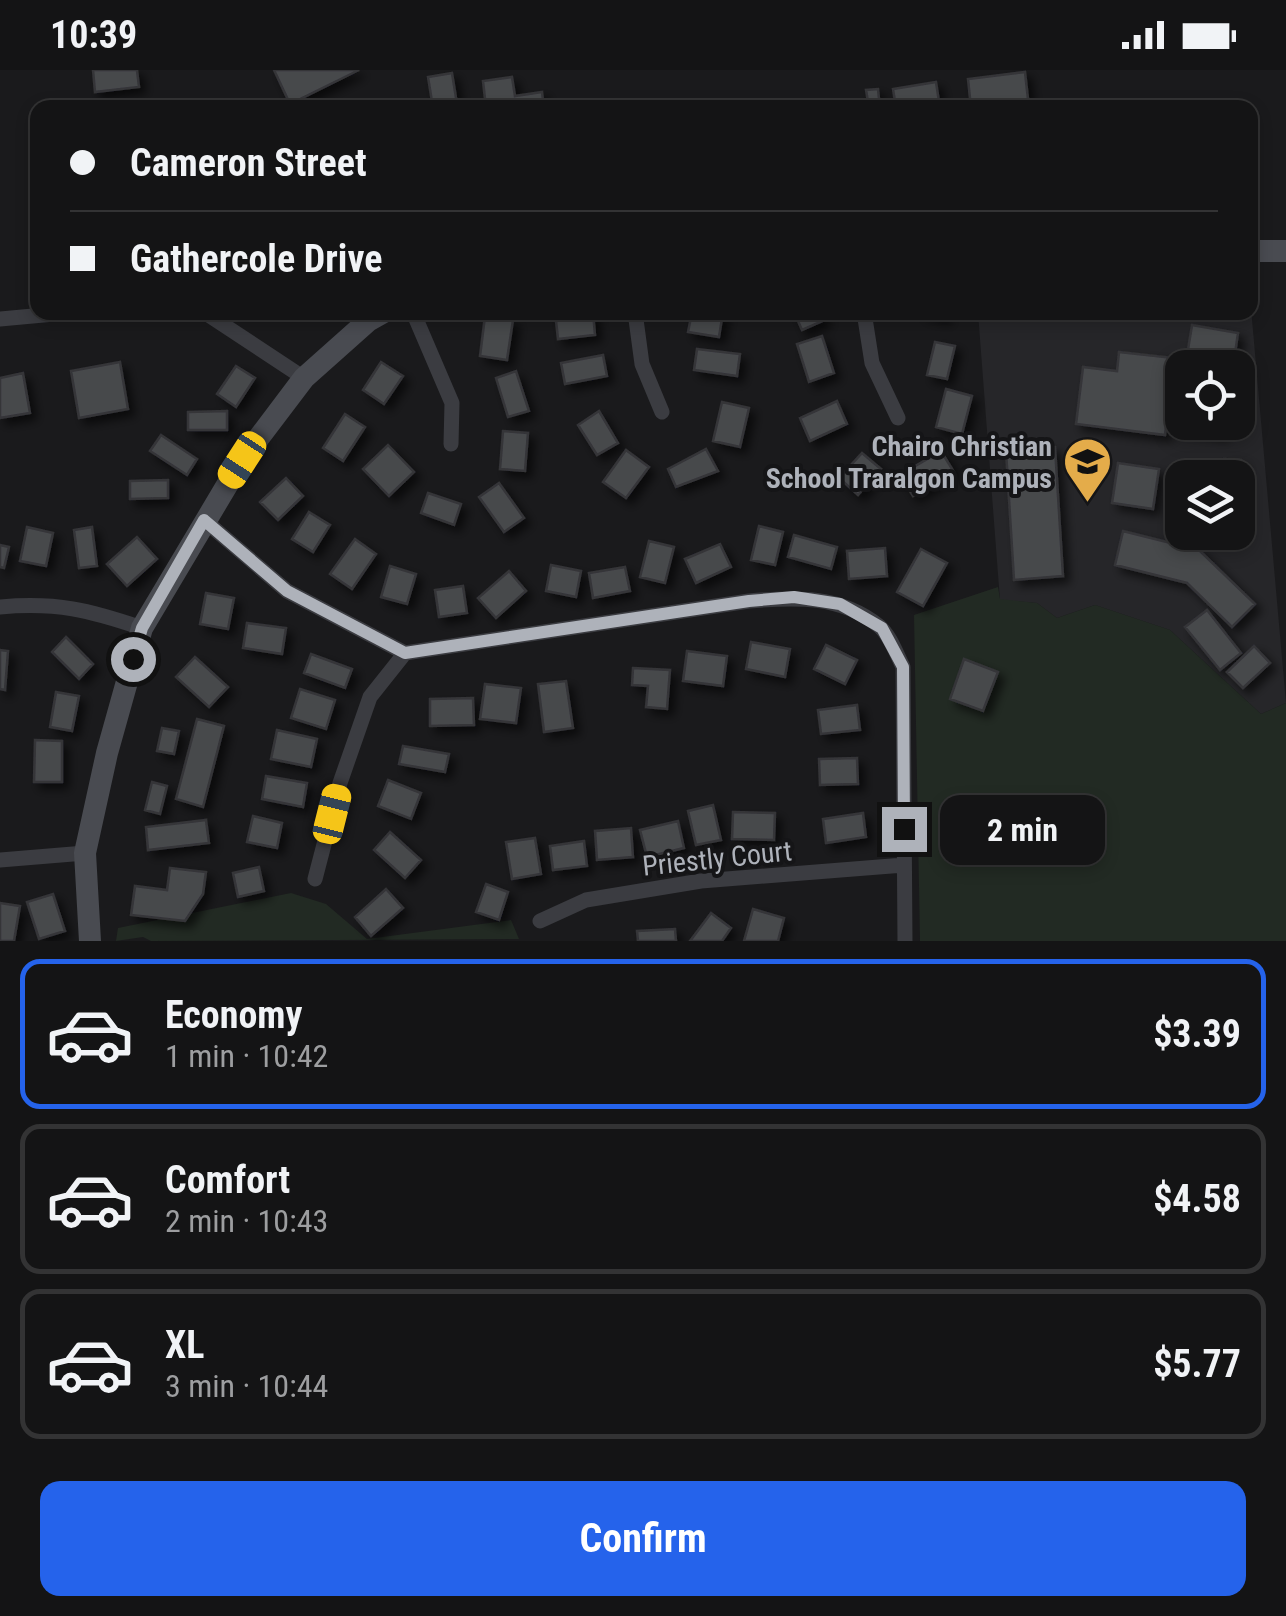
<!DOCTYPE html>
<html lang="en">
<head>
<meta charset="utf-8">
<style>
	body { margin:0; font-family:"Roboto Condensed",sans-serif; background:#1d1d1e; color:#f1f3f6; height:100vh; display:flex; flex-direction:column; font-size:38px; white-space:nowrap }
	* { box-sizing:border-box; margin:0 }
	p { font-size:32px; color:#9d9ea0 }
	.icon { flex:none; width:55px; height:55px; fill:none; stroke:currentColor; stroke-width:2; stroke-linecap:round; stroke-linejoin:round }
	.map { position:relative; height:871px; overflow:hidden }
	.panel { display:flex; flex-direction:column; background:#141415; flex:1 }
	.panel>* { flex:none }
	.banner { position:absolute; left:30px; top:30px; width:1228px; height:220px; border-radius:20px; box-shadow:0 5px 15px #0003,0 0 0 2px #333334; display:grid; align-content:center; height:220px; padding:0 40px; background:#141415 }
	.tools { position:absolute; left:1165px; top:280px; display:grid; gap:20px }
	.tools a { display:grid; place-items:center; width:90px; height:90px; border-radius:20px; background:#141415; box-shadow:0 5px 15px #0003,0 0 0 2px #333334; font-size:50px }
	.end { position:absolute; width:45px; height:45px; margin:-22px; border:12px solid #aeb2ba; background:#111; box-shadow:0 0 0 5px #111 }
	.from { border-radius:50% }
	.bubble { position:absolute; height:70px; border-radius:20px; background:#141415; box-shadow:0 5px 15px #0003,0 0 0 2px #333334; font-size:32px; font-weight:700; line-height:70px; text-align:center }
	.car { position:absolute; width:30px; height:60px; margin:-30px -15px; border-radius:12px; box-shadow:0 0 8px 2px #0007; background:linear-gradient(#f5c518 24%,#345 0 40%,#f5c518 0 76%,#345 0 86%,#f5c518 0) }
	.banner b { display:flex; align-items:center; gap:35px; height:95px; font-size:38px }
	.banner b+b { border-top:2px solid #333334 }
	.banner i { width:25px; height:25px; background:#f1f3f6 }
	ul { padding:18px 0 0; list-style:none }
	li { display:flex; align-items:center; gap:30px; height:150px; margin:0 20px 15px; padding:0 20px; border:5px solid #333334; border-radius:20px }
	li div { flex:1 }
	li b { display:block; font-size:38px }
	li em { font-style:normal; font-weight:700 }
	li.on { border-color:#2563eb }
	li>.icon { width:90px; height:90px; stroke-width:1.5 }
	.action { display:flex; gap:20px; margin-top:auto; padding:20px 40px }
	.action a { flex:1; height:115px; border-radius:20px; background:#2563eb; color:#fff; font-size:40px; font-weight:700; line-height:115px; text-align:center }
	.status { display:flex; justify-content:space-between; align-items:center; height:70px; padding:0 50px; background:#141415; direction:ltr }
	.status svg { height:28px; fill:currentColor }
	.map>svg:first-child { display:block }
	.built { fill:#262629; fill-rule:evenodd }
	.green { fill:#222a23 }
	.building { fill:#47484c; stroke:#343438; stroke-width:2.5; filter:url(#shadow) }
	.lines { fill:none; stroke-linecap:round; stroke-linejoin:round }
	.street { stroke:#3b3c41; stroke-width:15 }
	.secondary { stroke:#494b51; stroke-width:22 }
	.route { stroke:#aeb2ba; stroke-width:12 }
	.labels { text-anchor:middle; stroke-width:8; stroke-linejoin:round; paint-order:stroke }
	.poi-label { font-size:28px; font-weight:bold; fill:#aeb2ba; stroke:#151517; text-anchor:end }
	.street-label { font-size:28px; fill:#aeb2ba; stroke:#151517 }
</style>
</head>
<body>
<div class="status"><b>10:39</b><svg viewBox="0 0 49 12"><path d="M0 12V9h3v3zM5 12V6h3v6zM10 12V3h3v9zM15 12V0h3v12zM26 1h20v11H26zM47 4h2v5h-2z"/></svg></div>
<div class="map">
<svg width="1286" height="871" viewBox="0 0 1286 871">
	<defs>
		<filter id="shadow"><feDropShadow dx="6" dy="6" stdDeviation="5" flood-color="#0009"/></filter>
	</defs>
	<rect width="100%" height="100%" fill="#1a1a1c"/>
	<path class="built" d="M1250 227 1286 633 1261 644 1170 560 1095 535 1057 548 1037 533 1000 530 978 243 1250 242ZM1182 298H1238V352H1182ZM1182 408H1238V462H1182Z"/>
	<path class="green" d="M998 517 1000 529 1037 533 1057 548 1095 535 1170 560 1261 644 1286 633V871H920L914 545Z
		M291 823 326 834 367 869 511 850 519 869 151 871 143 867 116 871 118 858Z"/>
	<path class="building" d="M93 0H137L139 17 95 22Z
		M274 0H359L290 34Z
		M1025 2 1029 38H971L968 9Z
		M452 3 457 34 433 38 428 7Z
		M512 7 515 26 542 22 544 38H486L483 11Z
		M936 12 940 38H896L893 19Z
		M878 19 880 38H869L866 20Z
		M1175 32V38H1156L1155 33Z
		M555 242H593L595 265 558 269Z
		M692 242H723L719 267 688 262Z
		M794 242H821L825 250 802 260Z
		M918 242H945L944 248Z
		M485 246 513 250 507 290 480 286Z
		M1192 255 1238 263 1233 298H1185Z
		M822 266 834 303 809 312 797 274Z
		M935 272 955 276 947 309 927 305Z
		M697 279 740 284 737 306 694 300Z
		M1119 282 1174 288 1165 365 1076 354 1083 297 1117 301Z
		M603 285 607 306 565 314 561 293Z
		M120 292 128 339 79 348 71 301Z
		M381 292 403 306 384 334 363 320Z
		M236 296 255 308 236 337 217 324Z
		M516 301 529 341 508 347 496 308Z
		M23 303 30 343 0 348V308Z
		M1182 309V352H1223L1221 364 1174 356Z
		M946 319 972 326 962 364 936 357Z
		M837 331 847 354 810 371 800 348Z
		M722 332 749 338 740 377 713 371Z
		M227 341V360H188V342Z
		M599 341 618 373 597 385 578 355Z
		M345 344 365 357 343 391 323 378Z
		M503 361 528 363 525 401 500 399Z
		M161 365 197 389 187 405 150 381Z
		M388 375 414 402 389 426 363 399Z
		M1055 377 1063 506 1014 510 1006 381Z
		M706 379 718 401 676 417 668 399Z
		M626 380 649 397 626 428 603 412Z
		M941 381 954 402 913 426 900 405Z
		M862 383 881 399 858 425 839 408Z
		M1224 389 1241 390 1239 454 1238 408H1224Z
		M1118 393 1159 399 1153 439 1112 433Z
		M286 408 303 426 278 450 260 432Z
		M168 410V428L130 429V411Z
		M499 413 524 448 504 462 479 427Z
		M428 423 461 434 454 455 421 443Z
		M309 442 330 455 313 482 292 469Z
		M759 456 783 462 775 495 751 490Z
		M27 457 53 463 46 496 20 491Z
		M92 457 97 496 79 498 74 460Z
		M1123 461 1199 480 1255 534 1232 557 1187 513 1115 495Z
		M794 465 837 477 831 499 788 487Z
		M137 467 157 489 127 516 107 494Z
		M355 469 376 484 352 519 330 504Z
		M649 471 674 477 665 513 640 507Z
		M720 474 731 497 696 513 685 489Z
		M0 475 9 477 4 498 0 497Z
		M885 478 887 506 849 509 847 481Z
		M921 479 947 493 923 536 897 522Z
		M551 495 581 501 576 527 546 521Z
		M390 496 416 504 407 534 381 527Z
		M625 497 630 521 593 528 589 503Z
		M509 501 526 521 496 548 478 528Z
		M463 516 467 543 439 547 435 520Z
		M206 523 234 528 228 559 200 554Z
		M1207 540 1241 583 1220 600 1185 557Z
		M247 553 286 558 282 584 243 578Z
		M66 567 93 594 79 609 52 582Z
		M751 572 790 579 785 607 746 599Z
		M826 575 857 590 845 614 814 599Z
		M1254 576 1270 593 1243 618 1227 602Z
		M0 580 8 581 5 620 0 619Z
		M687 581 727 586 723 616 683 611Z
		M311 584 352 599 345 618 304 603Z
		M195 587 228 617 209 637 176 607Z
		M964 589 998 602 983 641 950 629Z
		M633 598 670 600 667 639 646 637 648 616 632 615Z
		M566 611 573 658 544 662 538 614Z
		M485 614 521 618 516 653 480 649Z
		M300 619 335 630 326 659 291 648Z
		M56 622 79 626 72 661 50 657Z
		M473 628 474 655 430 656V629Z
		M857 635 860 660 821 664 818 640Z
		M197 649 224 656 203 737 176 729Z
		M162 658 179 661 174 684 157 681Z
		M277 660 317 669 311 697 271 689Z
		M35 670 62 671V712H34Z
		M403 676 449 684 445 702 399 694Z
		M857 688 858 714 820 715 819 689Z
		M266 706 307 713 303 737 262 729Z
		M388 710 421 723 411 749 378 736Z
		M152 712 167 716 160 744 145 740Z
		M713 735 721 770 696 775 688 741Z
		M733 742 775 743 774 770 732 769Z
		M863 743 866 767 826 773 823 749Z
		M253 746 282 753 277 778 247 772Z
		M206 750 209 773 148 780 146 757Z
		M678 751 684 778 647 787 640 760Z
		M631 758 633 787 597 790 595 761Z
		M390 762 421 790 405 808 374 780Z
		M535 768 541 804 512 809 506 772Z
		M584 771 587 796 553 800 550 776Z
		M259 797 264 821 238 827 233 803Z
		M170 798 206 802 203 824 185 851 131 845 135 816 167 820Z
		M486 814 508 822 499 850 476 842Z
		M386 819 403 838 371 866 355 847Z
		M53 824 65 861 39 869 27 832Z
		M0 833 20 836 14 871H0Z
		M753 839 784 848 778 871H744Z
		M711 843 731 858 722 871H690Z
		M675 859 676 871H638L637 861Z"/>
	<g class="lines">
		<path class="street" d="M204 242 304 308
			M413 242 452 333 451 374
			M635 242 642 294 662 342
			M864 242 872 293 898 348
			M0 249 76 242
			M204 450 287 521 405 583 749 531C795 527 841 525 879 556 890 565 897 585 903 597L905 871
			M0 537C57 532 89 540 142 558
			M0 790 85 783
			M315 809 340 713 370 627 405 583
			M540 851 586 830 701 811 904 795"/>
		<path class="secondary" d="M1250 181H1286
			M90 871 85 783 107 683 142 558 242 390 304 308 368 251 384 242"/>
	</g>
	<g class="lines">
		<path class="route" d="M133 589 142 558 204 450 287 521 405 583 749 531 794 527 840 534 882 558 903 597 904 759"/>
	</g>
	<defs>
		<symbol id="school-pin" viewBox="-11 -11 22 30"><path d="M0 17L-7.5 6A9.5 9.5 0 1 1 7.5 6Z" fill="#e4ac4a" stroke="#151517"/><path d="M0-5L7-2L0 1L-7-2ZM-4 1L0 2.5L4 1V4Q0 6-4 4Z" fill="#111"/></symbol>
	</defs>
	<g fill-rule="evenodd">
		<use href="#school-pin" x="1060" y="364" width="55" height="75"/>
	</g>
	<g class="labels">
		<g class="poi-label">
			<text x="1052" y="386">Chairo Christian<tspan x="1052" dy="32">School Traralgon Campus</tspan></text>
		</g>
		<g class="street-label">
			<text transform="translate(717 788) rotate(-6)" y="10">Priestly Court</text>
		</g>
	</g>
</svg>
<div class="tools">
<a><svg class="icon" aria-label="locate" viewBox="0 0 24 24"><circle cx="12" cy="12" r="6"/><path d="M12 2v4M12 18v4M2 12h4M18 12h4"/></svg></a>
<a><svg class="icon" aria-label="layers" viewBox="0 0 24 24"><path d="M12 4l9 5-9 5-9-5zM3 14l9 5 9-5"/></svg></a>
</div>
<i class="end from" style="left:133px;top:589px"></i>
<i class="end" style="left:904px;top:759px"></i>
<div class="bubble" style="left:940px;top:725px;width:165px">2 min</div>
<i class="car" style="left:242px;top:390px;rotate:213deg"></i>
<i class="car" style="left:332px;top:744px;rotate:14deg"></i>
<div class="banner">
<b><i class="from"></i>Cameron Street</b>
<b><i></i>Gathercole Drive</b>
</div>
</div>
<section class="panel">
<ul>
<li class="on"><svg class="icon" aria-label="car" viewBox="0 0 24 24"><path d="M5 17H2v-5l4-1 3-4h7l3 4 3 1v5h-3M9 17h6M6 11h13"/><circle cx="7" cy="17" r="2"/><circle cx="17" cy="17" r="2"/></svg><div><b>Economy</b><p>1 min · 10:42</p></div><em>$3.39</em></li>
<li><svg class="icon" aria-label="car" viewBox="0 0 24 24"><path d="M5 17H2v-5l4-1 3-4h7l3 4 3 1v5h-3M9 17h6M6 11h13"/><circle cx="7" cy="17" r="2"/><circle cx="17" cy="17" r="2"/></svg><div><b>Comfort</b><p>2 min · 10:43</p></div><em>$4.58</em></li>
<li><svg class="icon" aria-label="car" viewBox="0 0 24 24"><path d="M5 17H2v-5l4-1 3-4h7l3 4 3 1v5h-3M9 17h6M6 11h13"/><circle cx="7" cy="17" r="2"/><circle cx="17" cy="17" r="2"/></svg><div><b>XL</b><p>3 min · 10:44</p></div><em>$5.77</em></li>
</ul>
<div class="action"><a>Confirm</a></div>
</section>
</body>
</html>
